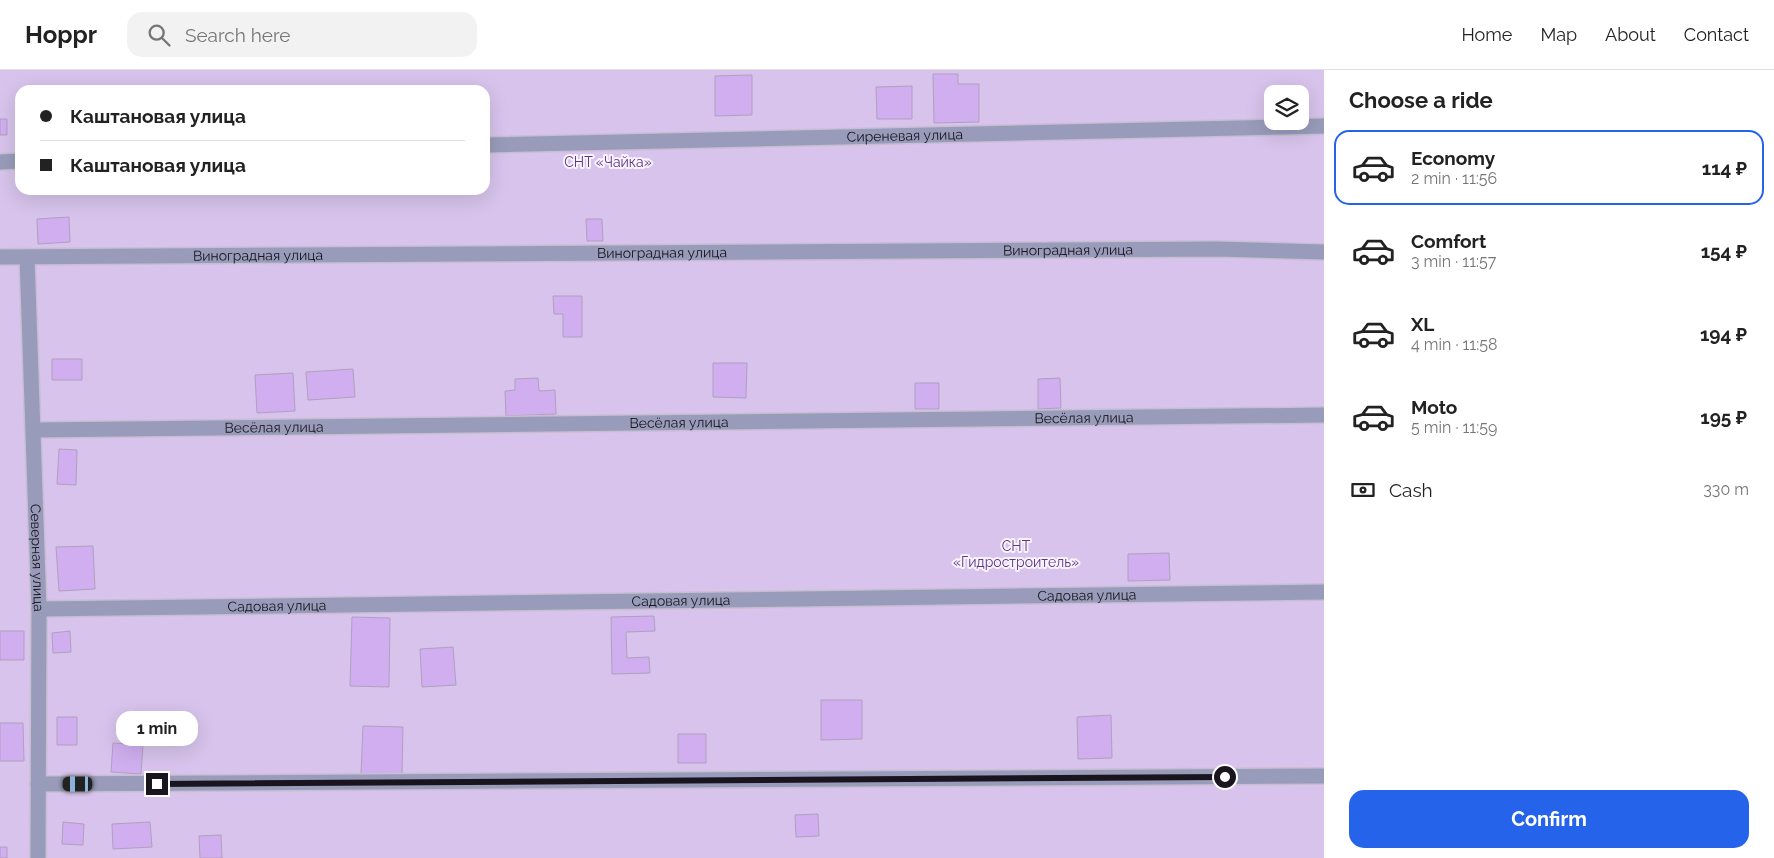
<!DOCTYPE html>
<html lang="en">
<head>
<meta charset="utf-8">
<style>
	body { margin:0; font-family:Raleway,sans-serif; background:#f2f2f2; color:#222; height:100vh; display:flex; flex-direction:column; font-size:19px; white-space:nowrap }
	* { box-sizing:border-box; margin:0 }
	p { font-size:16px; color:#767676 }
	.icon { flex:none; width:28px; height:28px; fill:none; stroke:currentColor; stroke-width:2; stroke-linecap:round; stroke-linejoin:round }
	.map { position:relative; flex:1; overflow:hidden }
	.panel { display:flex; flex-direction:column; background:#fff; width:450px }
	.panel>* { flex:none }
	.hud { position:absolute; left:15px; top:15px; width:475px; height:110px; border-radius:15px; box-shadow:0 5px 20px #0002; display:grid; align-content:center; height:110px; padding:0 25px; background:#fff }
	.buttons { position:absolute; left:1264px; top:15px; display:grid; gap:10px }
	.buttons a { display:grid; place-items:center; width:45px; height:45px; border-radius:10px; background:#fff; box-shadow:0 5px 20px #0002; font-size:25px }
	.end { position:absolute; width:22px; height:22px; margin:-11px; border:6px solid #19141e; background:#fff; box-shadow:0 0 0 2px #fff }
	.from { border-radius:50% }
	.bubble { position:absolute; height:35px; border-radius:15px; background:#fff; box-shadow:0 5px 20px #0002; font-size:16px; font-weight:700; line-height:35px; text-align:center }
	.car { position:absolute; width:15px; height:30px; margin:-15px -8px; border-radius:6px; box-shadow:0 0 4px 1px #0007; background:linear-gradient(#222 24%,#8ab4d8 0 40%,#222 0 76%,#8ab4d8 0 86%,#222 0) }
	.hud b { display:flex; align-items:center; gap:18px; height:48px; font-size:19px }
	.hud b+b { border-top:1px solid #e0e0e0 }
	.hud i { width:12px; height:12px; background:#222 }
	ul { padding:0; list-style:none }
	li { display:flex; align-items:center; gap:15px; height:75px; margin:0 10px 8px; padding:0 15px; border:2px solid transparent; border-radius:15px }
	li div { flex:1 }
	li b { display:block; font-size:19px }
	li em { font-style:normal; font-weight:700 }
	li.on { border-color:#2563eb }
	li>.icon { width:45px; height:45px; stroke-width:1.5 }
	h2 { padding:0 25px; font-size:22px; line-height:60px }
	.pay { display:flex; align-items:center; gap:12px; height:55px; padding:0 25px; font-size:19px }
	.pay p { margin-inline-start:auto }
	.primary-button { display:flex; gap:10px; margin-top:auto; padding:10px 25px }
	.primary-button a { flex:1; height:58px; border-radius:15px; background:#2563eb; color:#fff; font-size:20px; font-weight:700; line-height:58px; text-align:center }
	header { display:flex; align-items:center; gap:30px; box-sizing:border-box; height:70px; padding:0 25px; background:#fff; border-bottom:1px solid #e0e0e0 }
	header strong { font-size:24px }
	nav { display:flex; gap:28px; margin-inline-start:auto; font-size:18px }
	.search { width:350px; height:45px; background:#f2f2f2; display:flex; align-items:center; gap:12px; box-sizing:border-box; padding:0 18px; border-radius:15px; color:#767676; font-size:19px }
	main { display:flex; flex:1; min-height:0 }
	.map>svg:first-child { display:block }
	.garden { fill:#d7c3eb; fill-rule:evenodd }
	.building { fill:#d0aeef; stroke:#afa1bd }
	.lines { fill:none; stroke-linecap:round; stroke-linejoin:round }
	.street-casing { stroke:#c8bed3; stroke-width:18 }
	.street { stroke:#989cba; stroke-width:15 }
	.route { stroke:#19141e; stroke-width:6 }
	.labels { text-anchor:middle; stroke-width:4; stroke-linejoin:round; paint-order:stroke }
	.street-label { font-size:14px; fill:#19141e; stroke:#f9f3ff }
	.park-label { font-size:14px; fill:#613682; stroke:#f9f3ff }
</style>
</head>
<body>
<header>
<strong>Hoppr</strong>
<div class="search"><svg class="icon" aria-label="search" viewBox="0 0 24 24"><circle cx="10" cy="10" r="6"/><path d="M15 15l6 6"/></svg>Search here</div>
<nav><a>Home</a><a>Map</a><a>About</a><a>Contact</a></nav>
</header>
<main>
<div class="map">
<svg width="1324" height="788" viewBox="0 0 1324 788">
	<rect width="100%" height="100%" fill="#efe3fb"/>
	<path class="garden" d="M0 0H1324V788H0ZM20 20H485V120H20ZM1272 24H1300V51H1272Z"/>
	<path class="building" d="M933 4H958V14H979V52L934 53Z
		M752 5V45L715 46V6Z
		M912 16V49H877L876 17Z
		M0 49H7V65H0Z
		M69 147 70 172 38 174 37 149Z
		M586 149H602L603 171H587Z
		M553 226H582V267H563V244H554Z
		M52 289H82V310H52Z
		M713 293H747L746 328 713 327Z
		M353 299 355 327 308 330 306 302Z
		M293 303 295 341 257 343 255 305Z
		M538 308 539 321 555 320 556 344 506 346 505 321 515 320V309Z
		M1060 308 1061 338 1038 339V309Z
		M915 313H939V339H915Z
		M59 379 77 380 76 415 57 414Z
		M93 476 95 519 59 521 56 477Z
		M1169 483 1170 510 1128 511V484Z
		M654 546 655 561 626 562 627 588 649 587 650 603 612 604 611 547Z
		M352 547 390 548 389 617 350 616Z
		M0 561H24V590H0Z
		M70 561 71 582 53 583 52 563Z
		M453 577 456 615 422 617 420 579Z
		M821 630H862V669L821 670Z
		M1111 645 1112 688 1078 689 1077 647Z
		M57 647H77V675H57Z
		M0 653H23L24 691H0Z
		M363 656 403 657 402 705 361 704Z
		M678 664H706V693H678Z
		M113 673 143 675 141 704 111 702Z
		M818 744 819 766 796 767 795 745Z
		M63 752 84 754 83 775 62 774Z
		M150 752 152 777 113 779 112 754Z
		M221 765 222 788H200L199 766Z
		M0 777H7V788H0Z"/>
	<g class="lines">
		<defs>
			<g id="street">
				<path id="s1" d="M485 75 1324 56"/>
				<path d="M0 92 20 91"/>
				<path id="s2" d="M0 187 1216 179 1324 182"/>
				<path id="s3" d="M27 187 39 539 38 788"/>
				<path id="s4" d="M34 360 1324 345"/>
				<path id="s5" d="M39 539 1324 522"/>
				<path d="M38 714 1324 706"/>
			</g>
		</defs>
		<use href="#street" class="street-casing"/>
		<use href="#street" class="street"/>
	</g>
	<g class="lines">
		<path class="route" d="M157 714 1225 707"/>
	</g>
	<g class="labels">
		<g class="street-label">
			<text dy="5" stroke="none"><textPath href="#s1" startOffset="420">Сиреневая улица</textPath></text>
			<text dy="5" stroke="none"><textPath href="#s2" startOffset="1068">Виноградная улица</textPath></text>
			<text dy="5" stroke="none"><textPath href="#s2" startOffset="662">Виноградная улица</textPath></text>
			<text dy="5" stroke="none"><textPath href="#s2" startOffset="258">Виноградная улица</textPath></text>
			<text dy="5" stroke="none"><textPath href="#s4" startOffset="1050">Весёлая улица</textPath></text>
			<text dy="5" stroke="none"><textPath href="#s4" startOffset="645">Весёлая улица</textPath></text>
			<text dy="5" stroke="none"><textPath href="#s4" startOffset="240">Весёлая улица</textPath></text>
			<text dy="5" stroke="none"><textPath href="#s3" startOffset="301">Северная улица</textPath></text>
			<text dy="5" stroke="none"><textPath href="#s5" startOffset="1048">Садовая улица</textPath></text>
			<text dy="5" stroke="none"><textPath href="#s5" startOffset="642">Садовая улица</textPath></text>
			<text dy="5" stroke="none"><textPath href="#s5" startOffset="238">Садовая улица</textPath></text>
		</g>
		<g class="park-label">
			<text x="608" y="97">СНТ «Чайка»</text>
			<text x="1016" y="481">СНТ<tspan x="1016" dy="16">«Гидростроитель»</tspan></text>
		</g>
	</g>
</svg>
<div class="buttons">
<a><svg class="icon" aria-label="layers" viewBox="0 0 24 24"><path d="M12 4l9 5-9 5-9-5zM3 14l9 5 9-5"/></svg></a>
</div>
<i class="end from" style="left:1225px;top:707px"></i>
<i class="end" style="left:157px;top:714px"></i>
<div class="bubble" style="left:116px;top:641px;width:82px">1 min</div>
<i class="car" style="left:78px;top:714px;rotate:270deg"></i>
<div class="hud">
<b><i class="from"></i>Каштановая улица</b>
<b><i></i>Каштановая улица</b>
</div>
</div>
<section class="panel">
<h2>Choose a ride</h2>
<ul>
<li class="on"><svg class="icon" aria-label="car" viewBox="0 0 24 24"><path d="M5 17H2v-5l4-1 3-4h7l3 4 3 1v5h-3M9 17h6M6 11h13"/><circle cx="7" cy="17" r="2"/><circle cx="17" cy="17" r="2"/></svg><div><b>Economy</b><p>2 min · 11:56</p></div><em>114 ₽</em></li>
<li><svg class="icon" aria-label="car" viewBox="0 0 24 24"><path d="M5 17H2v-5l4-1 3-4h7l3 4 3 1v5h-3M9 17h6M6 11h13"/><circle cx="7" cy="17" r="2"/><circle cx="17" cy="17" r="2"/></svg><div><b>Comfort</b><p>3 min · 11:57</p></div><em>154 ₽</em></li>
<li><svg class="icon" aria-label="car" viewBox="0 0 24 24"><path d="M5 17H2v-5l4-1 3-4h7l3 4 3 1v5h-3M9 17h6M6 11h13"/><circle cx="7" cy="17" r="2"/><circle cx="17" cy="17" r="2"/></svg><div><b>XL</b><p>4 min · 11:58</p></div><em>194 ₽</em></li>
<li><svg class="icon" aria-label="car" viewBox="0 0 24 24"><path d="M5 17H2v-5l4-1 3-4h7l3 4 3 1v5h-3M9 17h6M6 11h13"/><circle cx="7" cy="17" r="2"/><circle cx="17" cy="17" r="2"/></svg><div><b>Moto</b><p>5 min · 11:59</p></div><em>195 ₽</em></li>
</ul>
<div class="pay"><svg class="icon" aria-label="cash" viewBox="0 0 24 24"><path d="M3 7h18v10H3z"/><circle cx="12" cy="12" r="2"/></svg>Cash<p>330 m</p></div>
<div class="primary-button"><a>Confirm</a></div>
</section>
</main>
</body>
</html>
